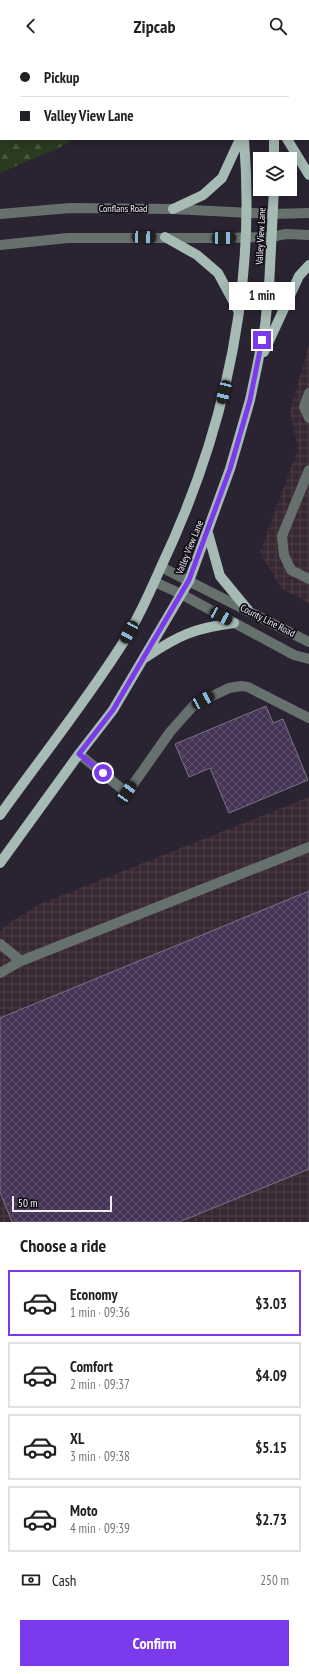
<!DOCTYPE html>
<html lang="en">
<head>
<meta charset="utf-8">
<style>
	body { margin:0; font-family:"PT Sans Narrow",sans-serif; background:#f2f2f2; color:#202124; height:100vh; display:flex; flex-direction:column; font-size:15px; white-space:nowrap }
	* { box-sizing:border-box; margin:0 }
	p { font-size:13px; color:#757577 }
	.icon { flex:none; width:22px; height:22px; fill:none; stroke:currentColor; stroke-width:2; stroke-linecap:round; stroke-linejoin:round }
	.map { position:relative; height:1170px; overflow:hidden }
	.side { display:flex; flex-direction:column; background:#fff; flex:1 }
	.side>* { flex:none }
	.guide { position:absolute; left:0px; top:0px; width:309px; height:88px; box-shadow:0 2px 10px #0003; display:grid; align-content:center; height:88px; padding:0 20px; background:#fff }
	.fabs { position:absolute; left:253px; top:100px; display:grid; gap:8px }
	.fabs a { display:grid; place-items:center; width:44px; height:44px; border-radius:0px; background:#fff; box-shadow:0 2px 10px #0003; font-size:20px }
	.scale { position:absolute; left:12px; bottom:10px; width:100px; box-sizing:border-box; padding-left:4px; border:2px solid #f0ebf5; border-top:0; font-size:11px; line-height:14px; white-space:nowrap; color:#f0ebf5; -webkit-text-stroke:3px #110e15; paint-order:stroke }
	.end { position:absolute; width:18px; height:18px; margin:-9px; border:5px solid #7c3aed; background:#fff; box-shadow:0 0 0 2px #fff }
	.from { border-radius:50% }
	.bubble { position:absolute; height:28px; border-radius:0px; background:#fff; box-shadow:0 2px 10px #0003; font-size:13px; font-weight:800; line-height:28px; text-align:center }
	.car { position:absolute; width:12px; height:24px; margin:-12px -6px; border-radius:5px; box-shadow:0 0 3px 1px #0007; background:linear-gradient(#222 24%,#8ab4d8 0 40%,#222 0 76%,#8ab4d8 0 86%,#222 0) }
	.guide b { display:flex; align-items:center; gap:14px; height:38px; font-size:15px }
	.guide b+b { border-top:1px solid #e0e0e0 }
	.guide i { width:10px; height:10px; background:#202124 }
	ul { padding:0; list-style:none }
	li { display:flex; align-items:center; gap:12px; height:66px; margin:0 8px 6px; padding:0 12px; border:2px solid #e0e0e0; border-radius:0px }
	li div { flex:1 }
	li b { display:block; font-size:15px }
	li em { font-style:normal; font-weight:800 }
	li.on { border-color:#7c3aed }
	li>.icon { width:36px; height:36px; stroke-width:1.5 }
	h2 { padding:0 20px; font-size:18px; line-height:48px }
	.pay { display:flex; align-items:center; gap:10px; height:44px; padding:0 20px; font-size:15px }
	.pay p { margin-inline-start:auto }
	.cta { display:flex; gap:8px; margin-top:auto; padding:8px 20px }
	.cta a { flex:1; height:46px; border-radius:0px; background:#7c3aed; color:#fff; font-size:16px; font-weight:800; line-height:46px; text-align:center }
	header { display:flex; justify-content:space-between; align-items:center; height:52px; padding:0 20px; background:#fff; font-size:18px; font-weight:800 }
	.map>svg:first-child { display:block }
	.industrial { fill:url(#industrial-grid) }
	.forest { fill:url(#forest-firs) }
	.building { fill:url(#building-cross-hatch); stroke:#7c7386 }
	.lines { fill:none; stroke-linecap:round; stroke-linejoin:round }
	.minor { stroke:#66716d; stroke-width:10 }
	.major { stroke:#a6bbb4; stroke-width:10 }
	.route { stroke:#7c3aed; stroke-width:5 }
	.labels { text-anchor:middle; stroke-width:3.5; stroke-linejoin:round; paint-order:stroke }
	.street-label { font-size:10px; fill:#f0ebf5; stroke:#110e15 }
</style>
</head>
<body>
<header><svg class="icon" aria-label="back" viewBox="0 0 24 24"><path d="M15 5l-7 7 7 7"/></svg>Zipcab<svg class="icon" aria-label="search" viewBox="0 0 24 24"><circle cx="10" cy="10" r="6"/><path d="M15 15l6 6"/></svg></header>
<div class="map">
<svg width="309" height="1170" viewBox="0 0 309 1170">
	<defs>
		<pattern id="industrial-grid" width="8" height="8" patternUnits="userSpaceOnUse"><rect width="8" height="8" fill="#382833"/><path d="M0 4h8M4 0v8" fill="none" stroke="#4b3d47"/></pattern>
		<pattern id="forest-firs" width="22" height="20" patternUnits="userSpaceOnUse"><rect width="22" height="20" fill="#293c20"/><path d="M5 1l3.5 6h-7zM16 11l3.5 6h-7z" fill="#485841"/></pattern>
		<pattern id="building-cross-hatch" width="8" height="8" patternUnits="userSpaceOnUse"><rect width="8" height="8" fill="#453455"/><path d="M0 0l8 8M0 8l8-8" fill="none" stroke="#60526e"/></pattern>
	</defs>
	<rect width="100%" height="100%" fill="#2a2332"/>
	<path class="industrial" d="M291 0H309V85L308 1Z
		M309 293V551L281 536 260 500 298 397 290 359Z
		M309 745V1170H0V879L7 872 40 852Z"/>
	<path class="forest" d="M0 0H178L1 1V87H72L65 93 0 121Z"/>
	<path class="building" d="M266 654 273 671 283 667 308 728 229 761 210 716 189 725 175 692Z
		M309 839V1117L179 1170H12L0 1140V966Z"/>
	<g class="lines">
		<path class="minor" d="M308 3 309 2
			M308 46 309 50
			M0 162 70 156 173 157 272 162 309 161
			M0 193 68 186H224L271 185 286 182 309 183
			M309 341 304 355 309 366
			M309 418 282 484 284 503 291 518 309 527
			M161 515 309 590
			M155 530 181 542 294 603 309 607
			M79 702 127 741 170 680 194 653 229 636 241 634 248 635 309 666
			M0 892 21 909 309 795
			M0 921 21 909"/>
		<path class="major" d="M232 0 233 1
			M265 0V1
			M274 87V107
			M287 87 309 123
			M173 157 203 143 222 126 240 87
			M165 185 197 203 218 221 239 260
			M264 300 299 224 309 213
			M208 481 220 524 248 558
			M146 605C179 583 195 576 234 571
			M0 763C40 707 84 652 121 594 137 569 149 542 161 515 225 380 256 237 244 87
			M0 811 79 702 113 658 189 529 230 417 250 348 257 315 265 274 269 235 274 137"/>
	</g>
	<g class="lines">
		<path class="route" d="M103 721 79 702 113 658 189 528 230 417 250 348 262 288"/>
	</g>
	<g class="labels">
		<g class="street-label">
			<text x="123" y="160">Conflans Road</text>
			<text transform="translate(260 184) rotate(-87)" y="4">Valley View Lane</text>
			<text transform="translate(189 495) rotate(-68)" y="4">Valley View Lane</text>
			<text transform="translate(268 568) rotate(27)" y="4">County Line Road</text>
		</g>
	</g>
</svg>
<div class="fabs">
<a><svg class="icon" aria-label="layers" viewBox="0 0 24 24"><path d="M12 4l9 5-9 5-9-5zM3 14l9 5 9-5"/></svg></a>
</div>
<div class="scale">50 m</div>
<i class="end from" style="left:103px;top:721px"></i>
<i class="end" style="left:262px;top:288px"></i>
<div class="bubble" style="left:229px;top:230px;width:66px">1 min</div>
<i class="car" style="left:144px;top:185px;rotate:92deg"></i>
<i class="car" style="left:224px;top:186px;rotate:89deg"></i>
<i class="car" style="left:224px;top:340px;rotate:194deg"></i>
<i class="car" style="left:221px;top:564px;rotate:118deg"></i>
<i class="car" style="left:129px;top:580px;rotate:209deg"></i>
<i class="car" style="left:203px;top:648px;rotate:61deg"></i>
<i class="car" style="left:127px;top:740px;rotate:35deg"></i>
<div class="guide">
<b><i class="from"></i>Pickup</b>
<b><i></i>Valley View Lane</b>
</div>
</div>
<section class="side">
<h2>Choose a ride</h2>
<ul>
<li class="on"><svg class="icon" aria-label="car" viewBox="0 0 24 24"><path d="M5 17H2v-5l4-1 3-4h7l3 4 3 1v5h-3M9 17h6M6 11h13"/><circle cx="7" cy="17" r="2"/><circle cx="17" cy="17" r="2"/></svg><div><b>Economy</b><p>1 min · 09:36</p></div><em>$3.03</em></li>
<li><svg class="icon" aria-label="car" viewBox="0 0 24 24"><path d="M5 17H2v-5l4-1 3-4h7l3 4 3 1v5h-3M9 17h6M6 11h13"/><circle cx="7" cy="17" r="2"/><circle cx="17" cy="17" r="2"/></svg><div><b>Comfort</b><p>2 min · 09:37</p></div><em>$4.09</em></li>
<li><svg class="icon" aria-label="car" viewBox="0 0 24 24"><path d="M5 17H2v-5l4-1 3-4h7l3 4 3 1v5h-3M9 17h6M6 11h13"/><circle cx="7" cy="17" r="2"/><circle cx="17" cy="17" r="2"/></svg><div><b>XL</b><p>3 min · 09:38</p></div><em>$5.15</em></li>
<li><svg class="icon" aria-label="car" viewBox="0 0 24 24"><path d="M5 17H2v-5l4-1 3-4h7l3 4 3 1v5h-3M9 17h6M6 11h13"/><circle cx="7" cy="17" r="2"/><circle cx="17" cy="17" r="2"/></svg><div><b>Moto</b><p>4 min · 09:39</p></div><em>$2.73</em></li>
</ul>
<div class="pay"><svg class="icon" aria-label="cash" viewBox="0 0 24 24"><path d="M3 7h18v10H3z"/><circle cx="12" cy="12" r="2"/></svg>Cash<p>250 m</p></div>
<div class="cta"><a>Confirm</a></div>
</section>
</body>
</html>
